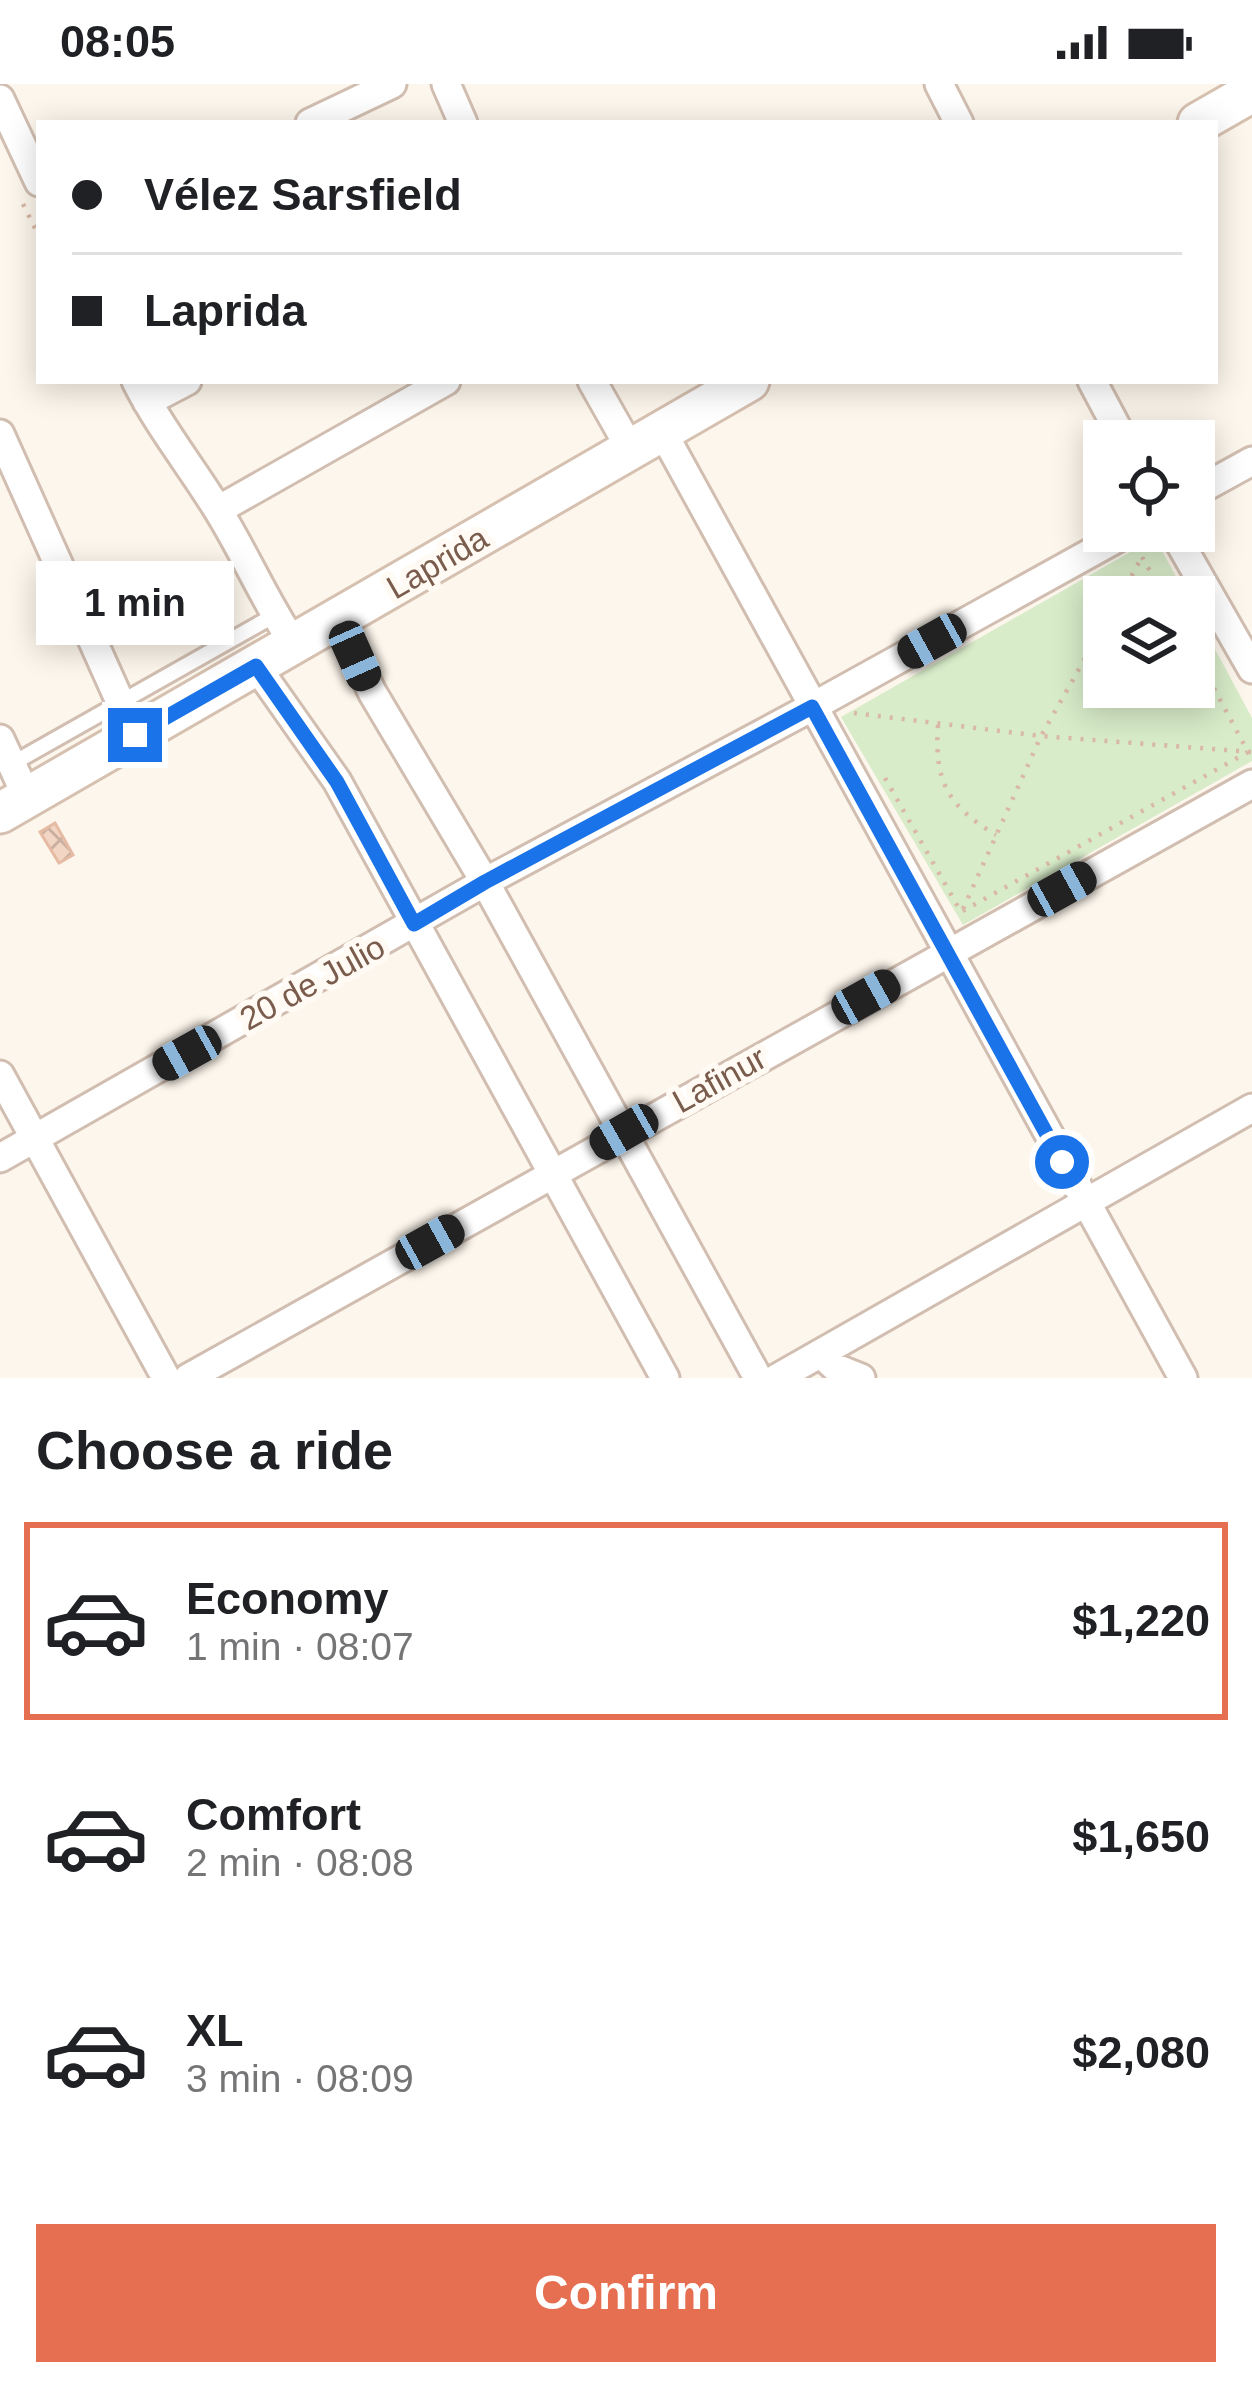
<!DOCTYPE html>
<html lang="en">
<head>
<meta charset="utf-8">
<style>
	body { margin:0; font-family:Helvetica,sans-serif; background:#f6f6f6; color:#202124; height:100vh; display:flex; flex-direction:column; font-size:45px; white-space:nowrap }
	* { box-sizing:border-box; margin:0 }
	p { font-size:39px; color:#757577 }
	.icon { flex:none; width:66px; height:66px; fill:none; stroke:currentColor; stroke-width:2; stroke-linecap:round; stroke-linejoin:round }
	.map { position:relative; height:1294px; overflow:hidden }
	.side { display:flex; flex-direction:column; background:#fff; flex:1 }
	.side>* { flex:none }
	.guide { position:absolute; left:36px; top:36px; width:1182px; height:264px; border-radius:0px; box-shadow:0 6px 30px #0003; display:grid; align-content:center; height:264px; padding:0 36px; background:#fff }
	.tools { position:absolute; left:1083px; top:336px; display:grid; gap:24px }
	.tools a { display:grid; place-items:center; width:132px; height:132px; border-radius:0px; background:#fff; box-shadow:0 6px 30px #0003; font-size:60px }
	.end { position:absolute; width:54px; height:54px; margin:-27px; border:15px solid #1a73e8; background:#fff; box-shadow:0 0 0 6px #fff }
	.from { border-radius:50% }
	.bubble { position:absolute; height:84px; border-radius:0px; background:#fff; box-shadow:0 6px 30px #0003; font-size:39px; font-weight:700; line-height:84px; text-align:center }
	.car { position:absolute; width:36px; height:72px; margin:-36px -18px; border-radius:15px; box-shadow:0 0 9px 3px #0007; background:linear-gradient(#222 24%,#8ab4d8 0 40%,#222 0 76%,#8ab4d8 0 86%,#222 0) }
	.guide b { display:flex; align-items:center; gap:42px; height:114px; font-size:45px }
	.guide b+b { border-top:3px solid #e0e0e0 }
	.guide i { width:30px; height:30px; background:#202124 }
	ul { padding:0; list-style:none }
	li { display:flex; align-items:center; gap:36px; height:198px; margin:0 24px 18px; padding:0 12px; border:6px solid transparent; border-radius:0px }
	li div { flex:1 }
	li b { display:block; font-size:45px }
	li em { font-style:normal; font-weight:700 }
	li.current { border-color:#e76f51 }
	li>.icon { width:108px; height:108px; stroke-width:1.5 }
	h2 { padding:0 36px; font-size:54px; line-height:144px }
	.primary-button { display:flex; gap:24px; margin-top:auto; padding:24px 36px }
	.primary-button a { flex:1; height:138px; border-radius:0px; background:#e76f51; color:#fff; font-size:48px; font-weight:700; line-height:138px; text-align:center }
	.status { display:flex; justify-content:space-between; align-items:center; height:84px; padding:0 60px; background:#fff; direction:ltr }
	.status svg { height:33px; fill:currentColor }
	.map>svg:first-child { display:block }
	.park { fill:#d8ecc9 }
	.building { fill:url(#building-cross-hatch); stroke:#e6bba3; stroke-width:3 }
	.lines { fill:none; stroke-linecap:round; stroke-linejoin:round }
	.lane-casing { stroke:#d1beb0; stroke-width:20 }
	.street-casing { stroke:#d1beb0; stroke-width:33 }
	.secondary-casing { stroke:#d6c0b0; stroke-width:45 }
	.path { stroke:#d9b8a5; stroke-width:4.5; stroke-dasharray:3 9; stroke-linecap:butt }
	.lane { stroke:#fff; stroke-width:14 }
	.street { stroke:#fff; stroke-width:27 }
	.secondary { stroke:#fff; stroke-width:39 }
	.route { stroke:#1a73e8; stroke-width:15 }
	.labels { text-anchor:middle; stroke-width:12; stroke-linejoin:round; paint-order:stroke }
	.street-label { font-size:33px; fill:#7a5c4d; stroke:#fffaf3 }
</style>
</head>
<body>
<div class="status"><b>08:05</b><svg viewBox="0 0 49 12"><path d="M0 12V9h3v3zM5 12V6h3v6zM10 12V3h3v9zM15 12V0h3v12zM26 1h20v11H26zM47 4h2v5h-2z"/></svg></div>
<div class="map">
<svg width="1252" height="1294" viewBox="0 0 1252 1294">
	<defs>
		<pattern id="building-cross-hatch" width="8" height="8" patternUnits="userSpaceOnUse" patternTransform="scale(3)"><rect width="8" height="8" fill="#f3d5c3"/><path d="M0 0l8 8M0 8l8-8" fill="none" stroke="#cab0a1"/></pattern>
	</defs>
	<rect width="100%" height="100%" fill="#fdf6ec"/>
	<path class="park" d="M1155 454 1187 513H1104V603H1194V526L1252 634V677L963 841 841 633Z"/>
	<path class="building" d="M55 739 73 771 59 779 40 748Z"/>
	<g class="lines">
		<defs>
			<path id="lane" d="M8 682 275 531"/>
			<path id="street" d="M446 0 463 39
				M939 0 959 39
				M0 15 39 98
				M310 39 392 0
				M136 297C158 341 190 381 216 423 244 467 264 516 294 560
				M592 297 631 366
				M1092 297 1124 357
				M147 318 187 297
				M662 347 1183 1294
				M0 350 135 651
				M1194 409 1252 377
				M218 426 446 297
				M1173 447 1252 585
				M339 536 372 608 485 798 758 1294
				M256 582 337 697 665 1294
				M0 655 27 713
				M0 991 166 1294
				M0 1074 485 798 812 623 1130 447
				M821 1270 836 1284 861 1294
				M188 1294 1252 700
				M777 1294 1252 1024"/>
			<path id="secondary" d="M1198 39 1252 8
				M0 729 749 297"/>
		</defs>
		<use href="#lane" class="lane-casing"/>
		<use href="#street" class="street-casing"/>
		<use href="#secondary" class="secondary-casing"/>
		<path class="path" d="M23 120 39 152
			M1142 473 1165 513
			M1120 513 1143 471
			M854 629 1041 652 1252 668
			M938 641C934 698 948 722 996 751
			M885 694 961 828 1248 668 1194 567
			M963 825 1041 652 1104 541"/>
		<use href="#lane" class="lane"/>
		<use href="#street" class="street"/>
		<use href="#secondary" class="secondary"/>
	</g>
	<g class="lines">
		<path class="route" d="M135 651 256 582 337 698 414 840 485 798 812 623 1062 1078"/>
	</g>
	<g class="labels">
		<g class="street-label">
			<text transform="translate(437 478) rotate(-30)" y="12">Laprida</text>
			<text transform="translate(312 898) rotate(-29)" y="12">20 de Julio</text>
			<text transform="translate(719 995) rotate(-29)" y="12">Lafinur</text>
		</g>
	</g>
</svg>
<div class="tools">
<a><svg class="icon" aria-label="locate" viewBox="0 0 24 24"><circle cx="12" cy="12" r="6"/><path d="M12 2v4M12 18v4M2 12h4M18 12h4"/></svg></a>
<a><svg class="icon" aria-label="layers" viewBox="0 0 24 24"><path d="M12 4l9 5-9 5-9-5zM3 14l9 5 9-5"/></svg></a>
</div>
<i class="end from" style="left:1062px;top:1078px"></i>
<i class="end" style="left:135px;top:651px"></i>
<div class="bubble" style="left:36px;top:477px;width:198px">1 min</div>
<i class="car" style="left:932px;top:557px;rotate:241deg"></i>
<i class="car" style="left:355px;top:572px;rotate:156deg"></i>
<i class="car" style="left:1062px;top:805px;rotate:61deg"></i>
<i class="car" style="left:866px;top:913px;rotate:61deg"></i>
<i class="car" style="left:187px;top:969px;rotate:241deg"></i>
<i class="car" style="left:624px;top:1048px;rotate:240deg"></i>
<i class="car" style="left:430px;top:1158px;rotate:61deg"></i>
<div class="guide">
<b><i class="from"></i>Vélez Sarsfield</b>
<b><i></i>Laprida</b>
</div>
</div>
<section class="side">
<h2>Choose a ride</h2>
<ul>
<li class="current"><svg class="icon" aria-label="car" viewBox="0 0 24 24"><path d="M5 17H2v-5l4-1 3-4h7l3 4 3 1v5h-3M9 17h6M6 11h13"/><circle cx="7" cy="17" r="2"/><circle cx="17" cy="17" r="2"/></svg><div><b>Economy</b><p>1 min · 08:07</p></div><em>$1,220</em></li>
<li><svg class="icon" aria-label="car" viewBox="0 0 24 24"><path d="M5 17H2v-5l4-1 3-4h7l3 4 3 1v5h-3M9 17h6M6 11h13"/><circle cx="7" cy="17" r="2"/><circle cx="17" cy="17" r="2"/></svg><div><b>Comfort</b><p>2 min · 08:08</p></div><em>$1,650</em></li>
<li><svg class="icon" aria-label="car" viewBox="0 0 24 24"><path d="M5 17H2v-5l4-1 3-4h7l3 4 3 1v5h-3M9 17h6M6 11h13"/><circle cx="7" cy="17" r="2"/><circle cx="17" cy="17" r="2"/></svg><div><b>XL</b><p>3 min · 08:09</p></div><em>$2,080</em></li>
</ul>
<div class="primary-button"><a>Confirm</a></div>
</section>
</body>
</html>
